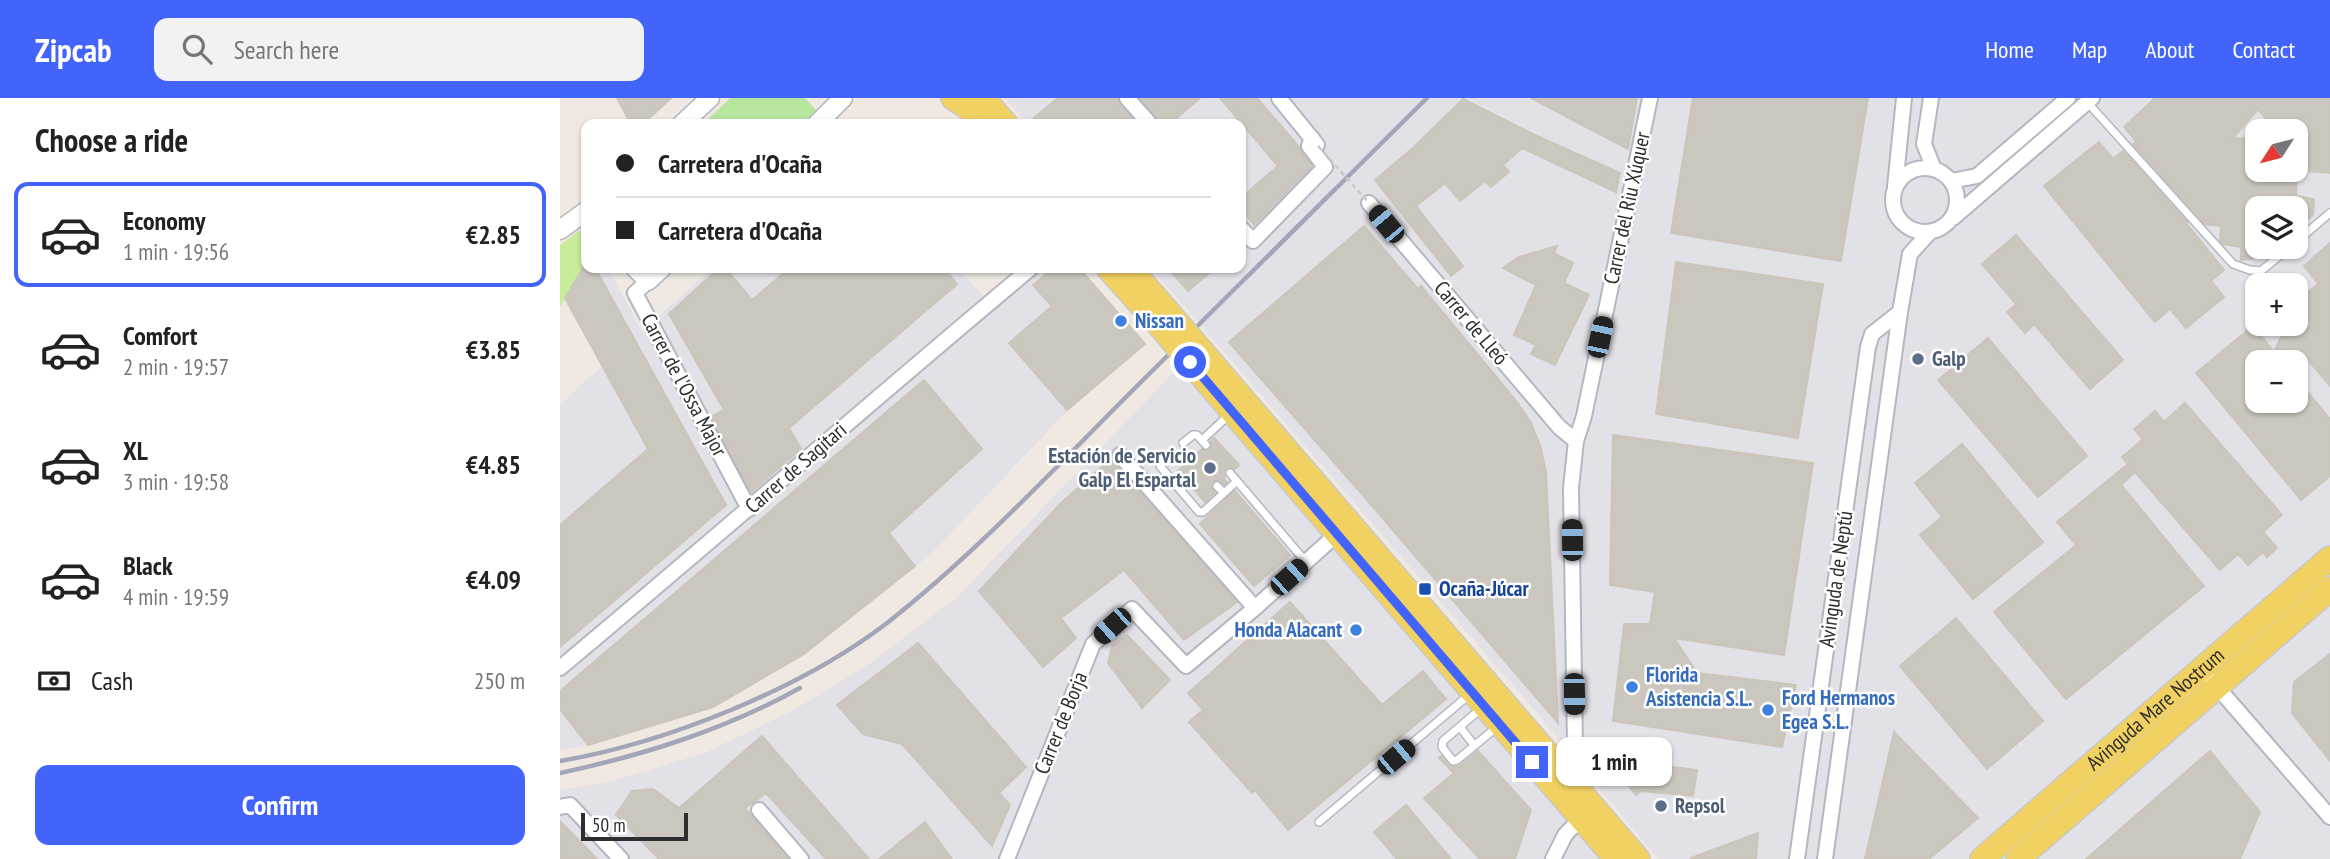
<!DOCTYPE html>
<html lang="en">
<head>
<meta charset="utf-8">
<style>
	body { margin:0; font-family:"PT Sans Narrow",sans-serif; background:#f2f2f2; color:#222; height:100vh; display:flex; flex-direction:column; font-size:26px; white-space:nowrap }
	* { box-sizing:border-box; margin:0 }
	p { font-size:23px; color:#767676 }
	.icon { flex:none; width:38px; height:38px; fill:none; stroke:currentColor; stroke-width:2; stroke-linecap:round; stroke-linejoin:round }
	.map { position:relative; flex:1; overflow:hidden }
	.drawer { display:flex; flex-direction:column; background:#fff; width:560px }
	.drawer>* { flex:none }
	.hud { position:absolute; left:21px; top:21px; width:665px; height:154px; border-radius:14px; box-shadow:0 2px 5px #0004; display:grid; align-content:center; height:154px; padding:0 35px; background:#fff }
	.needle { width:46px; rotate:234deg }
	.tools { position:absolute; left:1685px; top:21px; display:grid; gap:14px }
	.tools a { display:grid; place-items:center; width:63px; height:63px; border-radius:14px; background:#fff; box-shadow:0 2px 5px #0004; font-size:35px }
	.scale { position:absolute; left:21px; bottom:18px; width:107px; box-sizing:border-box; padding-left:7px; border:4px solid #2e2e2e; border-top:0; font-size:19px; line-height:24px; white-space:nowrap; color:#2e2e2e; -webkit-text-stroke:5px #fff; paint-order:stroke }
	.end { position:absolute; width:32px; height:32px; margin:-16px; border:9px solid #4264fb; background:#fff; box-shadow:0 0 0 4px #fff }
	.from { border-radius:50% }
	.bubble { position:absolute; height:49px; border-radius:14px; background:#fff; box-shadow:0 2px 5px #0004; font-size:23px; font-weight:600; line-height:49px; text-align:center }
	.car { position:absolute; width:21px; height:42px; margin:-21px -10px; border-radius:9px; box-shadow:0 0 5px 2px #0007; background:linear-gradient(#222 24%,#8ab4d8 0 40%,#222 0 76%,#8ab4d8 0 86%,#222 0) }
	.hud b { display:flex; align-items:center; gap:24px; height:66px; font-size:26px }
	.hud b+b { border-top:2px solid #e0e0e0 }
	.hud i { width:18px; height:18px; background:#222 }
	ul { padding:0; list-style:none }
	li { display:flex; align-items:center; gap:21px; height:105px; margin:0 14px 10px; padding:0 21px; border:4px solid transparent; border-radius:14px }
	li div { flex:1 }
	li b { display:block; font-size:26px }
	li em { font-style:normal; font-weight:600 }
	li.on { border-color:#4264fb }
	li>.icon { width:63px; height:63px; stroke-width:1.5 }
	h2 { padding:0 35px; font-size:32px; line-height:84px }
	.pay { display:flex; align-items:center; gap:18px; height:77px; padding:0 35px; font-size:26px }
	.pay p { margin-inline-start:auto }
	.primary-button { display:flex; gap:14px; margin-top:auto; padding:14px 35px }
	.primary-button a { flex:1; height:80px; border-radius:14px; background:#4264fb; color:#fff; font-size:28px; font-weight:600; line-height:80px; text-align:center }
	header { display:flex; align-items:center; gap:42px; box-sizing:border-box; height:98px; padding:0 35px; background:#4264fb; color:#fff }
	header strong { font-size:33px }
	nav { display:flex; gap:38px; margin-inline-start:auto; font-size:24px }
	.search { width:490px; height:63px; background:#f2f2f2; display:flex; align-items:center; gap:18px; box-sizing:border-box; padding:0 24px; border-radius:14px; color:#767676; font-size:26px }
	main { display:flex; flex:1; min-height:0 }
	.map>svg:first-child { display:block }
	.industrial { fill:#e3e1e8; fill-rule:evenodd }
	.green { fill:#b6e59e }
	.pitch { fill:#c9ec9a }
	.building { fill:#cbc7bf; stroke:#cbc5ba; stroke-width:2 }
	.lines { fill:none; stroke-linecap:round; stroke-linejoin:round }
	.service-casing { stroke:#b4b7c1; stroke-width:10 }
	.minor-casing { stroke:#b4b7c1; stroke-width:18 }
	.tertiary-casing { stroke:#b4b7c1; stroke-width:21 }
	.primary-casing { stroke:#c9c9c9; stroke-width:26 }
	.service { stroke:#fff; stroke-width:7 }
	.minor { stroke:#fff; stroke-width:14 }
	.tertiary { stroke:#fff; stroke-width:18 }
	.primary { stroke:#f2d163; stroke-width:23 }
	.rail { stroke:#a3a6b8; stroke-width:4.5 }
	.primary-bridge-casing { stroke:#c9c9c9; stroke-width:26; stroke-linecap:butt }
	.path-bridge { stroke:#c9c9c9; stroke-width:2.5; stroke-dasharray:5 3.5; stroke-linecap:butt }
	.primary-bridge { stroke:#f2d163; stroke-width:23 }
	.route { stroke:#4264fb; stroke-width:9 }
	.shop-dot { fill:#3f7fe0; stroke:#fff; stroke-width:2.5 }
	.service-dot { fill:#5c6f8a; stroke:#fff; stroke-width:2.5 }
	.transit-dot { fill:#1a4fb4; stroke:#fff; stroke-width:2.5 }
	.labels { text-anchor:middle; stroke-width:5; stroke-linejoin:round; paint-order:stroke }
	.street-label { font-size:21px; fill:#2e2e2e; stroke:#fff }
	.shop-label { font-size:21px; font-weight:bold; fill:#366cbe; stroke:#fff; text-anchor:start }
	.service-label { font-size:21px; font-weight:bold; fill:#4e5e75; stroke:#fff; text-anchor:start }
	.transit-label { font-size:21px; font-weight:bold; fill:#164399; stroke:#fff; text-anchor:start }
</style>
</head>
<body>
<header>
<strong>Zipcab</strong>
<div class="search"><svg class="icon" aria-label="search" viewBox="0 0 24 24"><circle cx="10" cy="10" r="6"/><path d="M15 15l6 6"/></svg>Search here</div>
<nav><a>Home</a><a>Map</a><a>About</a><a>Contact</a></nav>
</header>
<main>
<section class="drawer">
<h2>Choose a ride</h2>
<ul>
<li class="on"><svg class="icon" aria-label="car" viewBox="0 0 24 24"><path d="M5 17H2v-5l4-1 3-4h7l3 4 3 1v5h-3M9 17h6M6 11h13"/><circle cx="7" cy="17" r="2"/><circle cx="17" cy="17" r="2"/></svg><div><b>Economy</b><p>1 min · 19:56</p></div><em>€2.85</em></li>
<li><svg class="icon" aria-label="car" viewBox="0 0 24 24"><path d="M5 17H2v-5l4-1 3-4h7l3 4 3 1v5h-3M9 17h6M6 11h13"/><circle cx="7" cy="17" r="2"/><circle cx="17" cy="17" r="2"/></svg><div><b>Comfort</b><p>2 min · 19:57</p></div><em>€3.85</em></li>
<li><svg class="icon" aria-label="car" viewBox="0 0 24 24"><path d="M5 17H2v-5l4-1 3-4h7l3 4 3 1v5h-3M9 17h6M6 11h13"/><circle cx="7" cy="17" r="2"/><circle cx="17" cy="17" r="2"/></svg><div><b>XL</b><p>3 min · 19:58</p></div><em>€4.85</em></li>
<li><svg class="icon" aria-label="car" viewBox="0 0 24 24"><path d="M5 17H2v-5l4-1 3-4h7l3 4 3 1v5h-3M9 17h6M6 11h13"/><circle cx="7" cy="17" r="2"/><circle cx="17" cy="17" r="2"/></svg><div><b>Black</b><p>4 min · 19:59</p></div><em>€4.09</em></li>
</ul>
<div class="pay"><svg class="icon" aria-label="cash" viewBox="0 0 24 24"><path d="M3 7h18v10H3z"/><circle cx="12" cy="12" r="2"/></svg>Cash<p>250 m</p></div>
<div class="primary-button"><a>Confirm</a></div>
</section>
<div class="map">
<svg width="1770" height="761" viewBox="0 0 1770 761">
	<rect width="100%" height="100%" fill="#efe9e1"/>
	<path class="industrial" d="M445 0H1770V761H1098L975 613 591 170H681V26H467ZM1698 33H1736V72H1698ZM1698 110H1736V149H1698ZM1698 187H1736V226H1698ZM1698 264H1736V303H1698Z
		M29 170H48L82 233 152 170H398L429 205 471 170H519L585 246 507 313 371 456 244 556 153 609 28 647 0 652V307L47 263 12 195Z
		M616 272 715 375 1044 761H0V692L49 684 145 655 234 612 312 564 396 500Z"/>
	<path class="green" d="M170 0H245L257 13 243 26H143Z"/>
	<path class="pitch" d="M19 133C39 160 14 185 0 209V147Z"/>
	<path class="building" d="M57 0H111L83 26H71Z
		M498 0H558L560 6 577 26H479L474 20Z
		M580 0H640L610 26H599L597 20Z
		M660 0H697L740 50 752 68 694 127 681 110V100L718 68Z
		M971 0H1077L1068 51Z
		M1133 0H1308L1281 163 1111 135Z
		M1595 0H1770V75L1747 73 1749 52H1736V33H1717L1698 11 1673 40 1698 41V72H1721L1722 78 1737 80 1736 98 1754 101 1753 117 1736 131V110H1698V149H1714L1701 159 1681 162V149L1663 146 1660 142 1661 128 1645 126 1573 46 1576 43 1564 29Z
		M903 1 977 38 1060 75 1056 94 962 50 943 67 949 74 931 89 925 83 900 103 885 85 856 108 903 168 891 178 815 82 854 49Z
		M1539 44 1553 61 1563 53 1627 124H1625L1664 172 1651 183 1664 199 1626 230 1610 211 1595 224 1484 88Z
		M804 128 858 191 861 188 954 300 970 323 980 347 986 374 998 625 808 403 669 244Z
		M1456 137 1563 262 1530 291 1474 226 1465 235 1447 214 1456 206 1422 166Z
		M1770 145V288L1738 250 1722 263 1723 264H1698V303H1736V280L1770 321V378L1741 402 1636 275 1693 228 1714 254 1727 226H1736V204L1758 186 1744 168Z
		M997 148 994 155 1013 165 1004 185 1029 197 995 267 971 256 976 247 954 237 976 187 943 170 959 159Z
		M1116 164 1263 186 1238 340 1096 316Z
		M23 170H35L166 407 0 549V427L88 351 5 200Z
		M159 170H165L192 202 230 170H384L397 186 229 330 241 351 191 394 151 319 164 312 109 216Z
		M493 170H519L585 246 507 312 449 245 492 208 473 187Z
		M608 170H655L628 193Z
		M1428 240 1527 358 1478 399 1378 282Z
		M364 282 422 351 329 435 355 468 244 556 153 609 28 647 0 611V593Z
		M1625 305 1722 417 1703 434 1717 450 1707 459 1703 454 1688 467 1678 456 1660 472 1575 374 1561 387 1644 488 1506 601 1434 514 1516 447 1497 424 1568 366 1562 359 1583 341 1574 331 1595 313 1604 324Z
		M1053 337 1253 365 1224 557 1114 540 1137 575 1236 587 1222 649 1053 623 1064 526H1090L1095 494 1050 487Z
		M654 340 679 367 675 371 670 369 666 371 664 381 667 384 664 387 658 382 652 384 651 390 655 395 645 404 618 373 642 351 647 353 651 351V343Z
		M1402 346 1483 444 1413 501 1360 437 1382 419 1355 385Z
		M551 361 677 504 624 542 564 472 501 520 516 540 483 569 419 493 502 404Z
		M675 393 730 457 694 488 640 426Z
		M730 504 822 607 863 573 886 601 728 732 695 692 692 695 629 624 643 612 628 595Z
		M1396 520 1483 623 1427 671 1340 568Z
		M567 537 610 582 582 610 548 565 552 548Z
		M358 545 466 669 439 695 450 707 432 748 342 646 303 636 277 607Z
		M1770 556V663L1732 615 1734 584Z
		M1334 634 1418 720 1369 761H1305Z
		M202 638 309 761H266L206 695 185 710 228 761H99L56 717 72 693 93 691 119 710Z
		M918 653 971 712 955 761H920L864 700 894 675 879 660 881 658 889 667 894 669 901 667Z
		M1650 653 1700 714 1680 761H1526Z
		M1067 663 1137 672 1133 698 1081 693 1076 697 1056 672Z
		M846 707 891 761H837L814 734Z
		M0 723 37 761H0Z
		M365 724 392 761H319Z
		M1198 735 1196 761H1131V760Z"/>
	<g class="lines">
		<defs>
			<path id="service" d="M1527 4 1673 166 1690 172 1701 173 1730 149
				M1736 144 1770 115
				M642 342 669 317
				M623 345 633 337H637L646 347
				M604 361 600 368 639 414H643L664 395
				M670 375 746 464
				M657 388 664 395 677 383
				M923 609 883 643 882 649 893 663 897 662 937 629
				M900 629 914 647
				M759 724 909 597"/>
			<path id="minor" d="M567 0 590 26
				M719 0 757 47
				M1371 0 1364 46 1374 71
				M1333 102a32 32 0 1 1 64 0a32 32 0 1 1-64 0Z
				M1391 83 1417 78 1508 0
				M1335 89 1344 0
				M809 105 999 329 1016 343
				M1393 120 1532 0
				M681 130 693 143 765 69 749 48 752 40
				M88 183 75 195 189 411
				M560 357 695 510
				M0 570C158 438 313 302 471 170
				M1652 583 1770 719
				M1003 674 1012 667 1015 647 1011 390 1016 343 1024 318 1090 0
				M0 709 10 707 61 761
				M199 712 241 761
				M447 761 533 546 572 511 626 568 695 510 777 436 778 430
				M993 761 1005 737 1021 720
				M1237 761 1308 249 1312 236 1340 214
				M1265 761 1340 214 1350 156 1369 135"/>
			<path id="tertiary" d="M122 26 150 0
				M257 26 283 0
				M0 132 26 113
				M75 170 88 183 102 170"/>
			<g id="primary">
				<path d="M393 0 407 9 424 26"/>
				<path d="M423 0 446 26"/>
				<path d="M548 170 600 228"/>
				<path d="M570 170 610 216"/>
				<path d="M658 272 1078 761"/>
				<path d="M645 282 1056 761"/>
				<path id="s1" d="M1422 761 1770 460"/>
				<path d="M1458 761 1770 491"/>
			</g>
		</defs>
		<use href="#service" class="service-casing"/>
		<use href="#minor" class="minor-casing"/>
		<use href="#tertiary" class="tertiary-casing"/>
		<use href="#primary" class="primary-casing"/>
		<use href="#service" class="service"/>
		<use href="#minor" class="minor"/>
		<use href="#tertiary" class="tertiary"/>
		<use href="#primary" class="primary"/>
		<path class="rail" d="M0 663C106 645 241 591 327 525 416 455 494 371 574 291 672 194 770 97 867 0
			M0 675C84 657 164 632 240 590"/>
		<defs>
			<path id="primary-bridge" d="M610 216 658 272
				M600 228 645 282"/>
		</defs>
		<use href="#primary-bridge" class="primary-bridge-casing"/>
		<path class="path-bridge" d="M758 48 809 105"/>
		<use href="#primary-bridge" class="primary-bridge"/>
	</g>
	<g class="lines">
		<path class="route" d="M630 264 972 664"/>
	</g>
	<g class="shop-dot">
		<circle cx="561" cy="223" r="7"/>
		<circle cx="796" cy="532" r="7"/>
		<circle cx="1072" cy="589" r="7"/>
		<circle cx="1208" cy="612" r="7"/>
	</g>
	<g class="service-dot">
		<circle cx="1358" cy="261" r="7"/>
		<circle cx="650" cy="370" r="7"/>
		<circle cx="1101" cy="708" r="7"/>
	</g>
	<rect class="transit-dot" x="858" y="484" width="14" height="14" rx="3.5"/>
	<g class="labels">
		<g class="street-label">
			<text transform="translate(1067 110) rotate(-78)" y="7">Carrer del Riu Xúquer</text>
			<text transform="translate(911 225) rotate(50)" y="7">Carrer de Lleó</text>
			<text transform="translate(124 287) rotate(62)" y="7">Carrer de l'Ossa Major</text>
			<text transform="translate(236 370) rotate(-41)" y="7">Carrer de Sagitari</text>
			<text transform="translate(1276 481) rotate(-82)" y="7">Avinguda de Neptú</text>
			<text dy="7" stroke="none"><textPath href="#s1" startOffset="229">Avinguda Mare Nostrum</textPath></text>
			<text transform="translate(501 625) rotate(-68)" y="7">Carrer de Borja</text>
		</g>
		<g class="shop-label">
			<text x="575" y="230">Nissan</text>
			<text x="782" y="539" text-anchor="end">Honda Alacant</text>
			<text x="1086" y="584">Florida<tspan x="1086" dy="24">Asistencia S.L.</tspan></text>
			<text x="1222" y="607">Ford Hermanos<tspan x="1222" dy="24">Egea S.L.</tspan></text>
		</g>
		<g class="service-label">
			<text x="1372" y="268">Galp</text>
			<text x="636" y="365" text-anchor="end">Estación de Servicio<tspan x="636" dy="24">Galp El Espartal</tspan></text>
			<text x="1115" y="715">Repsol</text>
		</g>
		<g class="transit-label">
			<text x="879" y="498">Ocaña-Júcar</text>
		</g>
	</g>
</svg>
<div class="tools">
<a><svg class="needle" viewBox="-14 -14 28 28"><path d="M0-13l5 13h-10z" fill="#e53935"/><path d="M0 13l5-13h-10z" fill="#767676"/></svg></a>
<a><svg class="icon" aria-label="layers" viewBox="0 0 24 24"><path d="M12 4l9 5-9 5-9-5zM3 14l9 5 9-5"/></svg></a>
<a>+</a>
<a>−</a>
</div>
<div class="scale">50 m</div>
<i class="end from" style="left:630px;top:264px"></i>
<i class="end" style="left:972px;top:664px"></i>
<div class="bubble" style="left:996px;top:639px;width:116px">1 min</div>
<i class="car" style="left:826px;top:126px;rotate:320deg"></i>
<i class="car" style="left:1040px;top:239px;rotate:12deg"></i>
<i class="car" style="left:1012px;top:442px;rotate:359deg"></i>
<i class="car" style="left:729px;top:479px;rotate:48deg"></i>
<i class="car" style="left:552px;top:528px;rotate:228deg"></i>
<i class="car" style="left:1014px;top:596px;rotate:179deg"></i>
<i class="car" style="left:836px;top:659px;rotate:50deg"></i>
<div class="hud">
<b><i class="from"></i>Carretera d'Ocaña</b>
<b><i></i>Carretera d'Ocaña</b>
</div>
</div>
</main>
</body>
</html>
